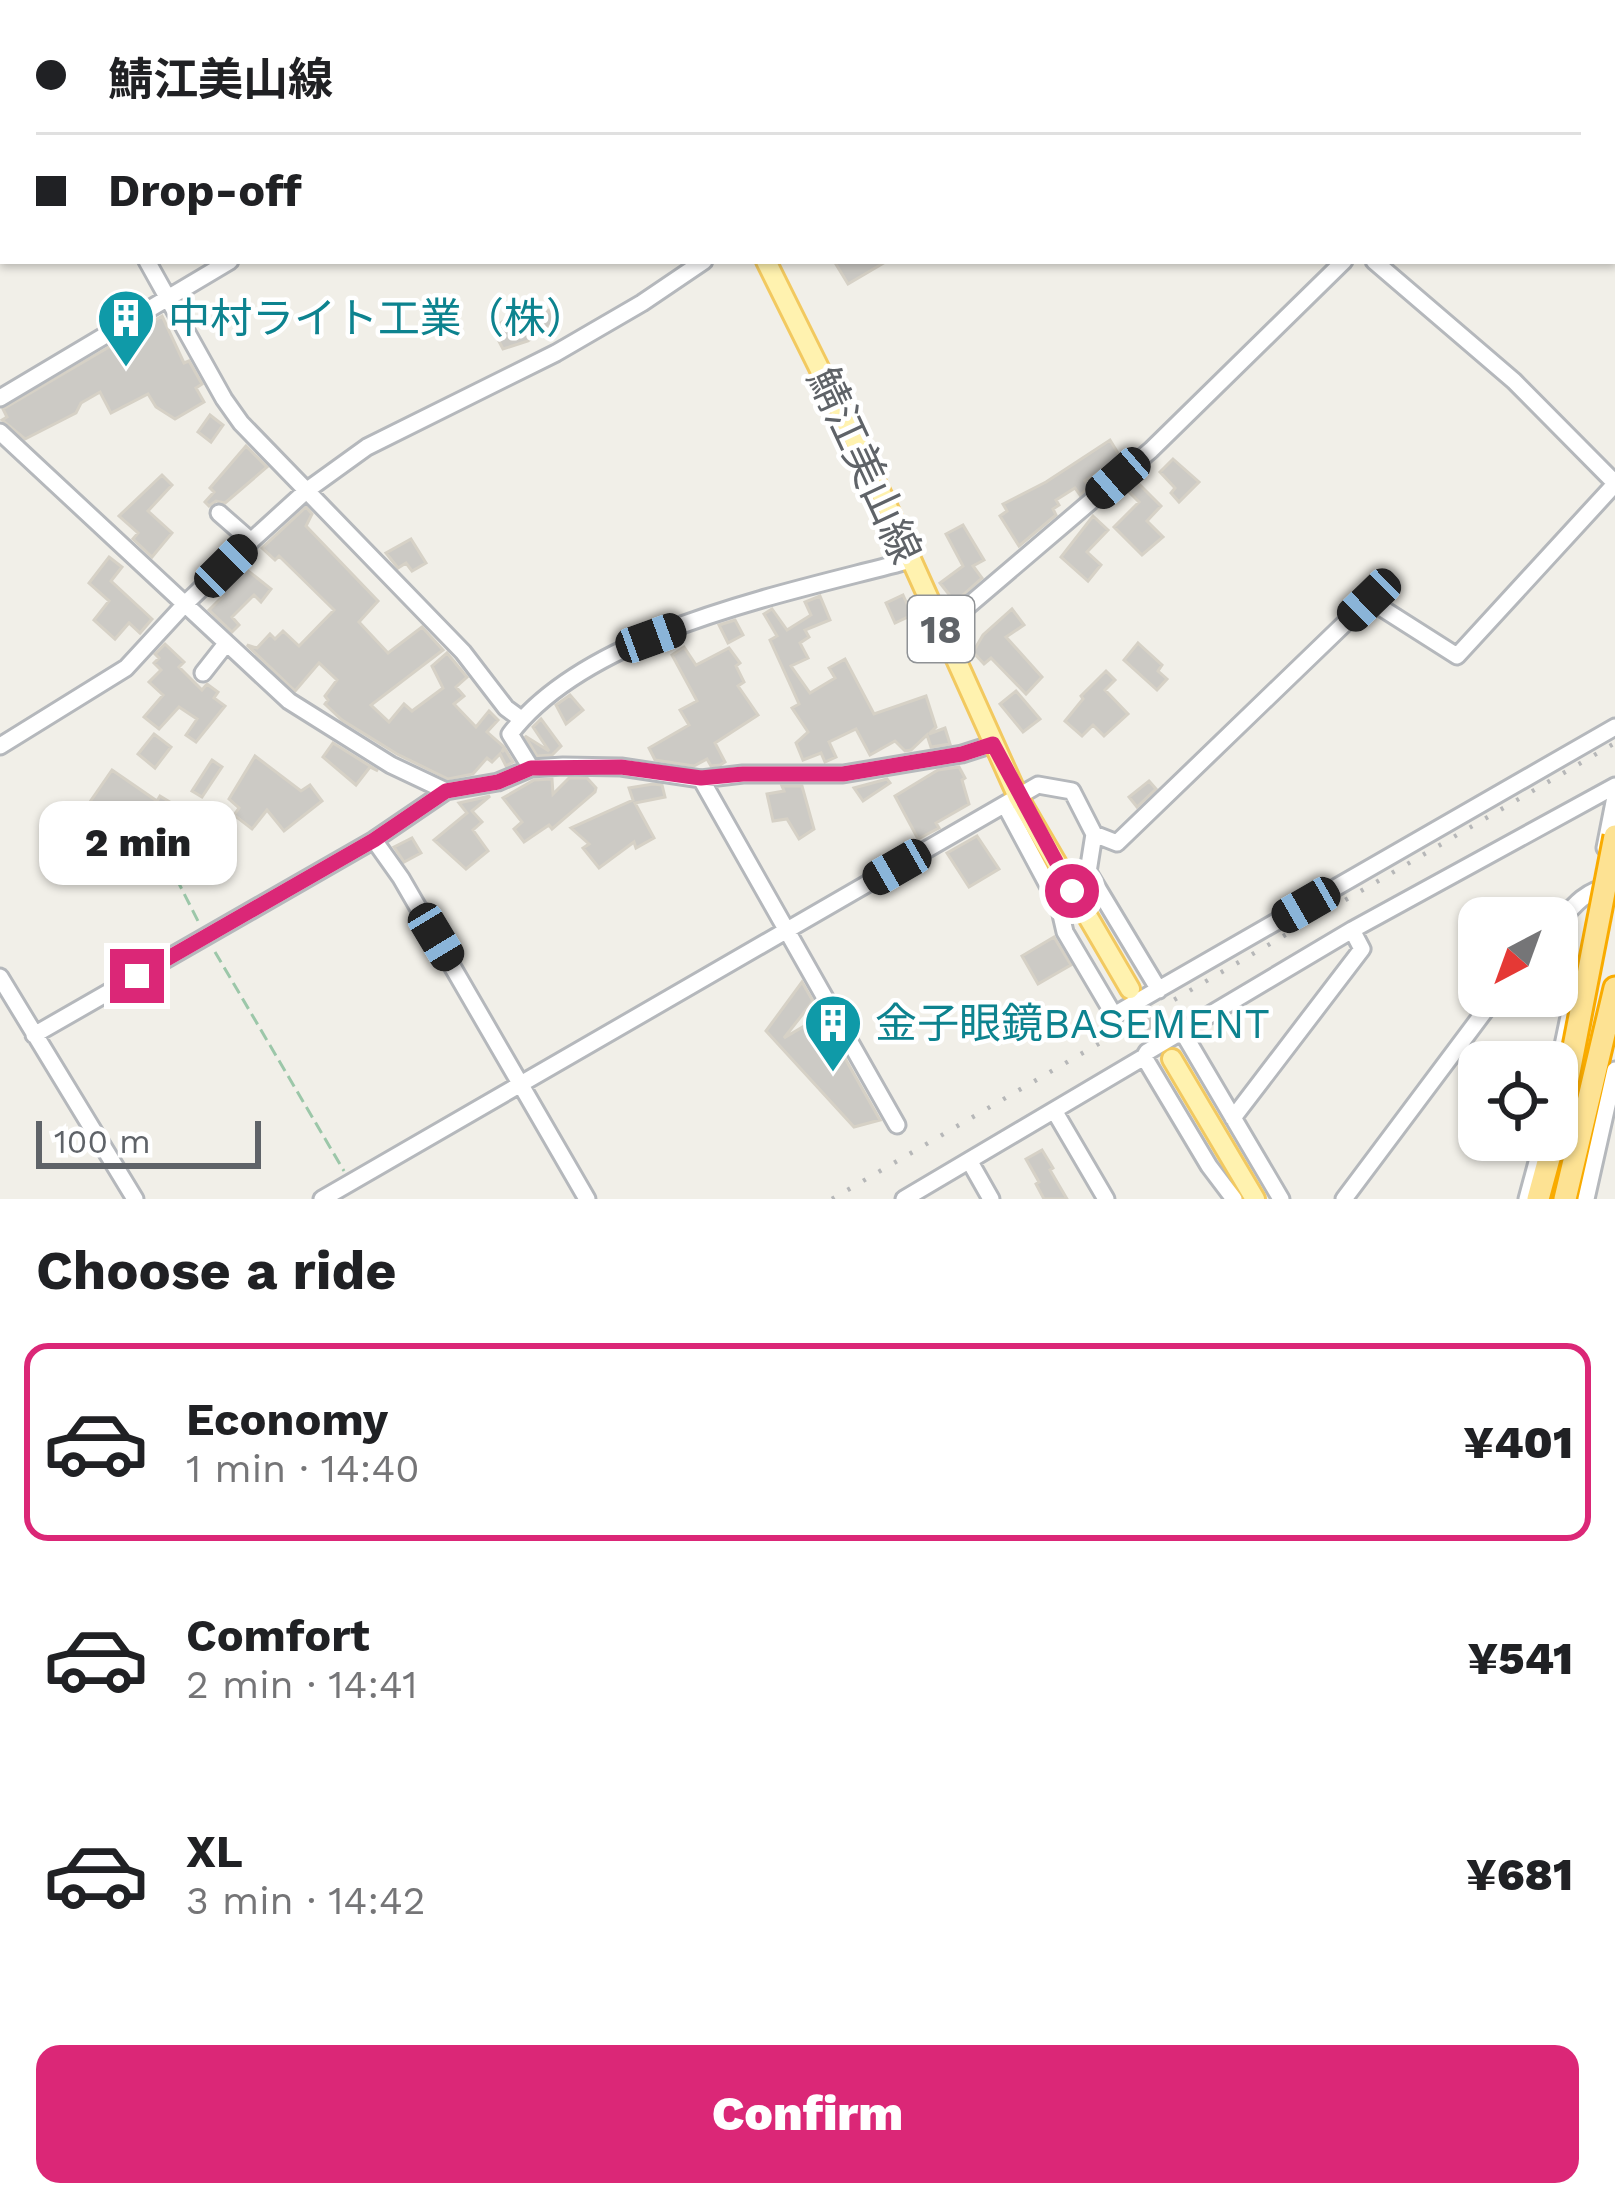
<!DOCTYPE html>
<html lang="en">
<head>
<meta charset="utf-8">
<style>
	body { margin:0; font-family:"Work Sans","Noto Sans JP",sans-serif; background:#f2f2f2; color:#202124; height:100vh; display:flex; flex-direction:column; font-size:45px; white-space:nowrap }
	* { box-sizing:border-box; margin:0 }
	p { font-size:39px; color:#757577 }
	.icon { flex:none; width:66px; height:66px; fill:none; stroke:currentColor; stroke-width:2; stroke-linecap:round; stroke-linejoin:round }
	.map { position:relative; height:1199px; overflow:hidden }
	.details { display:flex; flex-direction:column; background:#fff; flex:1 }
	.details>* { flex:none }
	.banner { position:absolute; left:0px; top:0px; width:1617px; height:264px; box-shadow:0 3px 9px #0004; display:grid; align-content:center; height:264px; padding:0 36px; background:#fff }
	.needle { width:78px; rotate:221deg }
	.tools { position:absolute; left:1458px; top:897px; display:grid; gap:24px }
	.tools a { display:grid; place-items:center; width:120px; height:120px; border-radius:24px; background:#fff; box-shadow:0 3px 9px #0004; font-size:60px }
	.scale { position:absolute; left:36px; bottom:30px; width:225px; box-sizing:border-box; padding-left:12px; border:6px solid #5f6368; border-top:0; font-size:33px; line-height:42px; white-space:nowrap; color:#5f6368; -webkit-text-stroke:9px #fff; paint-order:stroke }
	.end { position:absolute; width:54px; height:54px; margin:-27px; border:15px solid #db2777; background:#fff; box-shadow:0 0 0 6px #fff }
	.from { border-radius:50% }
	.bubble { position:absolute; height:84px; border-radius:24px; background:#fff; box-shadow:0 3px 9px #0004; font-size:39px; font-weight:800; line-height:84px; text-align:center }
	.car { position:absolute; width:36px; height:72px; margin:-36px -18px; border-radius:15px; box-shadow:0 0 9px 3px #0007; background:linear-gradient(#222 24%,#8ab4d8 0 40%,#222 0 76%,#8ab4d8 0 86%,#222 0) }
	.banner b { display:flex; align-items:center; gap:42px; height:114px; font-size:45px }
	.banner b+b { border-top:3px solid #e0e0e0 }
	.banner i { width:30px; height:30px; background:#202124 }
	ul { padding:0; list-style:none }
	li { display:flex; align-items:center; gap:36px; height:198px; margin:0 24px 18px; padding:0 12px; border:6px solid transparent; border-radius:24px }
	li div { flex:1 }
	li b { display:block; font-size:45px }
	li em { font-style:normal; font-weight:800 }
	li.selected { border-color:#db2777 }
	li>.icon { width:108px; height:108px; stroke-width:1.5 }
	h2 { padding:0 36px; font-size:54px; line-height:144px }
	.button { display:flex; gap:24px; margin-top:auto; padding:24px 36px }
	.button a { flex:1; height:138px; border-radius:24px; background:#db2777; color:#fff; font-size:48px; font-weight:800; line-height:138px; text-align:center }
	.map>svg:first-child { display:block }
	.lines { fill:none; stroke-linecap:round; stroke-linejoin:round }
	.river { stroke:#aadaff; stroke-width:27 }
	.building { fill:#cccac5; stroke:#d6d1c6; stroke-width:3 }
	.major-tunnel { stroke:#ccccc8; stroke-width:18; stroke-dasharray:18 9; stroke-linecap:butt }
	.minor-casing { stroke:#b5b8bc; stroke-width:21 }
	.major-casing { stroke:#f2c960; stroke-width:24 }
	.highway-casing { stroke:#f9ab00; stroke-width:27 }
	.path { stroke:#9cc7a9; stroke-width:3; stroke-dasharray:12 6; stroke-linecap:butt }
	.minor { stroke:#fff; stroke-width:15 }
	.major { stroke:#fff2af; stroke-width:18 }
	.highway { stroke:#fde293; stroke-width:21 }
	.rail { stroke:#b6b7b8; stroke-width:4.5; stroke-dasharray:3 15; stroke-linecap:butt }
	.highway-bridge-casing { stroke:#f9ab00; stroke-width:27; stroke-linecap:butt }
	.highway-bridge { stroke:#fde293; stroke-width:21 }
	.route { stroke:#db2777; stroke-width:15 }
	.labels { text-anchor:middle; stroke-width:9; stroke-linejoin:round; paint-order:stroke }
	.shield { fill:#fff; stroke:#8f9295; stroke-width:3 }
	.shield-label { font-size:39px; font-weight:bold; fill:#5f6368 }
	.culture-label { font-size:42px; fill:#0d838f; stroke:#fff; text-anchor:start }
	.street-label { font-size:42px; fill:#5f6368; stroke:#fff }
</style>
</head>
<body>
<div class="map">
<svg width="1615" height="1199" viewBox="0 0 1615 1199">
	<rect width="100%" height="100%" fill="#f1efe8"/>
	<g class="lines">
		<path class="river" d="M185 3 188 0
			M0 153 3 151"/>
	</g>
	<path class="building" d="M834 261H887L848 284Z
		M549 310 556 322 528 341 503 349 493 330 502 322 513 316 520 328Z
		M162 316 184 363 189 361 202 384 196 388 204 402 175 419 156 407 148 394 111 413 100 392 81 403 76 413 25 439 2 420 7 417 3 409Z
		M210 415 223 425 211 442 198 432Z
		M1110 440 1121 458 1085 481 1089 487 1080 495 1075 488 1056 500 1059 505 1053 509 1056 515 1019 546 1000 516 1007 511 1003 504 1046 482Z
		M246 446 267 467 225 503 216 501 209 506 205 502 214 492 210 488Z
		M1173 459 1199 482 1179 502 1171 493 1175 488 1160 472Z
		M162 475 172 485 148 511 172 533 152 557 133 539 138 533 119 516Z
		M1135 480 1161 506 1147 521 1163 537 1142 555 1114 527 1139 502 1125 488Z
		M306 507 312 514 306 526 378 601 359 622 388 653 422 627 443 650 371 705 389 722 404 704 412 711 443 688 432 666 447 653 467 677 456 687 464 696 454 704 476 727 489 711 498 720 487 732 504 747 502 752 505 749 513 762 506 766 500 754 492 762 487 758 473 774 448 779 397 754 342 720 325 704 328 700 325 696 337 680 319 663 295 691 247 645 257 648 270 634 275 639 283 631 299 646 334 610 279 556 275 560 262 548Z
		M1093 516 1108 530 1087 552 1101 565 1088 581 1061 557Z
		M963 525 984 560 973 566 982 578 955 602 940 583 963 566 946 534Z
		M411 539 426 563 412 571 406 563 398 568 386 553Z
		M109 557 122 567 111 581 152 619 140 633 129 623 115 639 94 620 109 601 89 583Z
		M242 566 271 589 261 602 254 595 232 617 239 625 232 632 209 610 223 596 217 590Z
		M903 595 912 615 895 623 886 603Z
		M820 596 830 620 805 630 809 637 800 643 808 658 791 666 810 693 835 678 829 668 845 659 874 714 926 696 936 727 929 734 945 728 950 744 931 747 927 735 911 750 905 751 895 741 870 755 856 729 829 742 836 757 825 762 821 753 803 760 796 743 808 732 792 708 799 704 770 640 777 636 764 614 772 609 787 630 811 615 805 602Z
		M1012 609 1024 625 1006 637 1042 677 1026 694 991 658 984 664 973 652 983 635Z
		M735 620 743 635 728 643 719 625Z
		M1138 643 1162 665 1158 671 1167 679 1157 690 1124 660Z
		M165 644 184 662 179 667 202 690 207 684 218 692 214 698 225 706 196 742 186 735 197 719 179 707 159 729 144 717 163 695 149 682 161 670 154 663 159 658 155 654Z
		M684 647 696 665 729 648 740 663 736 666 744 682 738 686 758 715 715 743 725 762 720 765 711 766 707 759 694 766 655 760 649 748 689 725 680 710 697 701 672 655Z
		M1106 671 1115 680 1105 690 1128 714 1104 736 1093 725 1082 736 1065 721 1083 699 1081 696Z
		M1016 691 1040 719 1023 732 1000 704Z
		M570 695 583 710 566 724 556 705Z
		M541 719 561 746 552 755 537 756 525 736 549 751 533 727Z
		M154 734 171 747 155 768 138 754Z
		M333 743 378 771 370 767 356 785 323 757Z
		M255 756 301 791 310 785 322 801 284 831 267 810 252 829 234 815 239 808 229 799Z
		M212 760 222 767 202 797 192 791Z
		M959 767 965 778 962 780 969 804 936 823 939 828 918 839 895 796 938 770Z
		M112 770 157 801 160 796 178 807 175 812 186 819 163 856 122 832 125 828 99 812 95 819 83 812Z
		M569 778H587L596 788 595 792 552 829 549 825 524 842 514 829 522 822 503 798 534 780 552 779 553 794Z
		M887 779 890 783 863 801 854 788Z
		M1149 781 1156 789 1137 807 1129 797Z
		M653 784 662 785 665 797 635 803 654 838 636 848 634 842 599 868 583 848 589 844 571 828 633 800 629 788Z
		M782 786H802L814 829 799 839 787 819 773 821 767 794 784 791Z
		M490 796 472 811 482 822 473 830 488 851 466 869 434 840 467 813 459 803Z
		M977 836 999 869 969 887 947 853Z
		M412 838 421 853 404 862 394 847Z
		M1054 937 1071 965 1038 984 1022 956Z
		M802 982 813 1001 784 1038 821 1016 880 1120 854 1127 766 1031Z
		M1042 1150 1053 1168 1050 1170 1067 1199H1044L1036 1184 1039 1182 1026 1159Z"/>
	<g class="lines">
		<path class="major-tunnel" d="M1130 989 1172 1059"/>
		<defs>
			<path id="minor" d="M7 0 9 3
				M1172 0 1173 3
				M671 3 677 0
				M1145 3 1150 0
				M1542 3 1546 0
				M147 261 224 399 241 423 463 652 506 708 521 719
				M1374 261 1514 381 1615 483
				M0 398 230 261
				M0 432 289 701 391 765 446 791
				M219 513 251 541
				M941 629 1151 450 1344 261
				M203 673 225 645
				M0 746 126 668 185 604 251 541 306 491 367 447 556 353 642 303 704 261
				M531 768 510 734C589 630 789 593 911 560
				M701 779 897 1125
				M1005 805 1059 906 1065 932 1114 1015 1615 727
				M1094 834 1117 843 1369 600 1457 656 1615 484
				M374 840 401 878 587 1199
				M1605 848 1615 797
				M1557 925C1573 906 1586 889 1611 887
				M0 977 135 1199
				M1182 1031 1281 1199
				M34 1035 374 840 446 791 498 782 531 768 563 766 621 767 701 779 743 774H843L962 754 993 744
				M1144 1057 1209 1166 1234 1199
				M1557 1074 1571 1007
				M1055 1112 1106 1199
				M1233 1118 1362 949 1352 930
				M970 1162 991 1199
				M322 1199 1038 785 1072 791 1094 834 1088 872 1159 990
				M904 1199 1144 1057 1147 1052 1352 930 1615 786
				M1344 1199 1496 996
				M1527 1199 1543 1140
				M1586 1199 1615 1070"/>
			<path id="major" d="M624 0 626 3
				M766 261 883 497 1018 797 1130 989
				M1172 1059 1255 1199"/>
			<path id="highway" d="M1538 1199 1554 1140
				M1565 1199 1615 988"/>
		</defs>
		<use href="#minor" class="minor-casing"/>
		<use href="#major" class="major-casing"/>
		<use href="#highway" class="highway-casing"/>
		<path class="path" d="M168 862 199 923
			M215 952 344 1171"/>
		<use href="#minor" class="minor"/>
		<use href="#major" class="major"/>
		<use href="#highway" class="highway"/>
		<path class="rail" d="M832 1199 1615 743"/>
		<defs>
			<path id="highway-bridge" d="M1559 1124 1615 836"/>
		</defs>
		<use href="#highway-bridge" class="highway-bridge-casing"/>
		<use href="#highway-bridge" class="highway-bridge"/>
	</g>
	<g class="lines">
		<path class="route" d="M137 976 374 840 446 791 498 782 531 768 621 767 701 778 743 774H843L962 754 993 744 1072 891"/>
	</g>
	<defs>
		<symbol id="building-pin" viewBox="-11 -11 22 30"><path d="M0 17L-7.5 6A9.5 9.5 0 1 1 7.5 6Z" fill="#0f9aa8" stroke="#fff"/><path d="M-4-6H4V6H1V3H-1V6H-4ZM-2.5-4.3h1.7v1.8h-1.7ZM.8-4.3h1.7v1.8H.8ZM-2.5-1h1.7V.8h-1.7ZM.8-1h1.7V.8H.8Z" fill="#fff"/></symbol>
	</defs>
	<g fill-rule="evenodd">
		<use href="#building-pin" x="93" y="285" width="66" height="90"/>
		<use href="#building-pin" x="800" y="990" width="66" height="90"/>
	</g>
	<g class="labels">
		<rect class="shield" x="908" y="596" width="66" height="66" rx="9"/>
		<g class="shield-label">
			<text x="941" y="643">18</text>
		</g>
		<g class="culture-label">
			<text x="168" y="333">中村ライト工業（株）</text>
			<text x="875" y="1038">金子眼鏡BASEMENT</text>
		</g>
		<g class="street-label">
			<text transform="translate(865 465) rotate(65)" y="15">鯖江美山線</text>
		</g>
	</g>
</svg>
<div class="tools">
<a><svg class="needle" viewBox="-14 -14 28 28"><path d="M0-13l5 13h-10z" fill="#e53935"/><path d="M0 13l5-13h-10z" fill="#757577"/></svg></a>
<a><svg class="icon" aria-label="locate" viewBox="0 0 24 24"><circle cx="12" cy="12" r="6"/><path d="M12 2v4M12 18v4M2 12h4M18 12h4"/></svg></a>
</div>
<div class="scale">100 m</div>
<i class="end from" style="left:1072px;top:891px"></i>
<i class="end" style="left:137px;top:976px"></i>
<div class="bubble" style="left:39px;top:801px;width:198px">2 min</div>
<i class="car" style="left:1118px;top:478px;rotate:229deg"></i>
<i class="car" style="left:226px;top:566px;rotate:45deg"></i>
<i class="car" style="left:1369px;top:600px;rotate:226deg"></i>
<i class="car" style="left:651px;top:638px;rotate:70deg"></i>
<i class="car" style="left:897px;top:867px;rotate:240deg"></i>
<i class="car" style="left:1306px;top:905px;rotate:240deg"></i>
<i class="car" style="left:436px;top:937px;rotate:149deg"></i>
<div class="banner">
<b><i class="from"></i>鯖江美山線</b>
<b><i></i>Drop-off</b>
</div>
</div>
<section class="details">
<h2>Choose a ride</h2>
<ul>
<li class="selected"><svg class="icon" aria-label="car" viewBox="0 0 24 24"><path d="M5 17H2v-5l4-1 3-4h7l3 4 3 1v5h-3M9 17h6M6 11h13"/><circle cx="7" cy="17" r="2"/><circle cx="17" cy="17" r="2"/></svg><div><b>Economy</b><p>1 min · 14:40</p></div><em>¥401</em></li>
<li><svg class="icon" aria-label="car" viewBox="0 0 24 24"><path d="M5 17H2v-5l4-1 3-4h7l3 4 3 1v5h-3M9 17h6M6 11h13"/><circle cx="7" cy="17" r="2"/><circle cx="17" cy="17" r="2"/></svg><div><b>Comfort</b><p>2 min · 14:41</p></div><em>¥541</em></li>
<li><svg class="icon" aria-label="car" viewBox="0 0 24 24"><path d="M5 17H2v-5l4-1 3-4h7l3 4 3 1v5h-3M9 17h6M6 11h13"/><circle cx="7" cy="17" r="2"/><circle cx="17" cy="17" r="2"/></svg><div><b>XL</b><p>3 min · 14:42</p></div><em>¥681</em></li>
</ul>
<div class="button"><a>Confirm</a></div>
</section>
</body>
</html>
